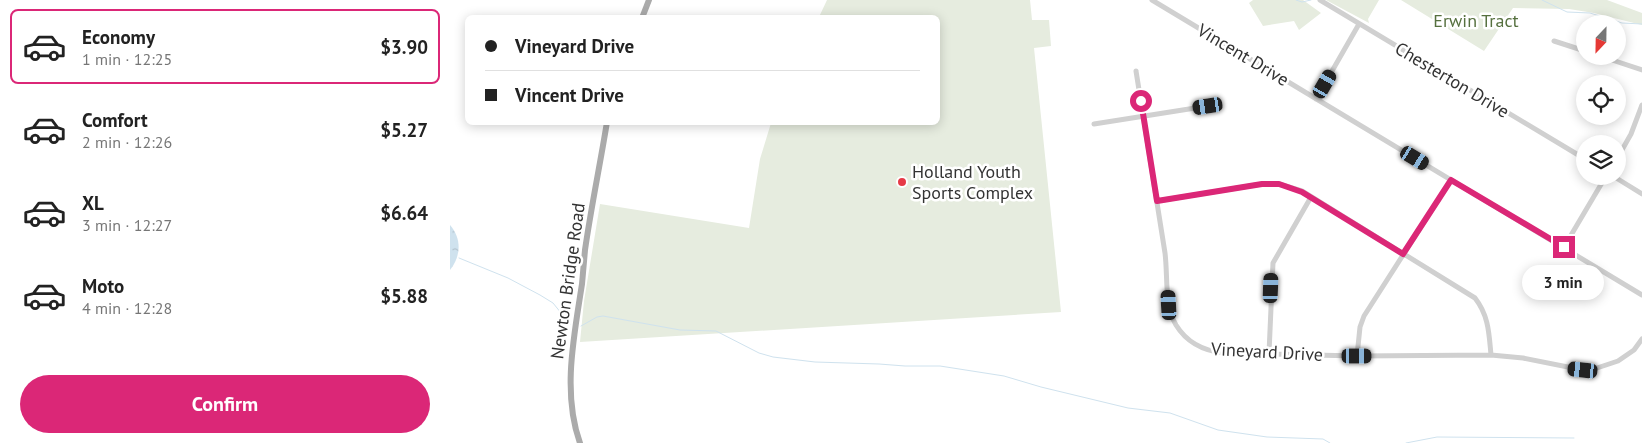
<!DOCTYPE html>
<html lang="en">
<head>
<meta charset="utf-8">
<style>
	body { margin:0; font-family:"PT Sans",sans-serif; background:#f6f6f6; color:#222; height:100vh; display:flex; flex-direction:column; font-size:19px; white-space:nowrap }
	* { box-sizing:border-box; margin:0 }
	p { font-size:16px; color:#767676 }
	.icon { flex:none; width:28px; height:28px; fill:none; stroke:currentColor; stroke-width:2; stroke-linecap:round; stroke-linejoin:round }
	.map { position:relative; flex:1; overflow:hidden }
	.side { display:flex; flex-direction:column; background:#fff; width:450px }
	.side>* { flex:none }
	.guide { position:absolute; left:15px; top:15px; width:475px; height:110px; border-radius:8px; box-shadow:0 2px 12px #0003; display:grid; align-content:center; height:110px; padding:0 20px; background:#fff }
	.needle { width:32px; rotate:202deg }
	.controls { position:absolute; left:1126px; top:15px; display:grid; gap:10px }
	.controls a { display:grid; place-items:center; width:50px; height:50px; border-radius:50%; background:#fff; box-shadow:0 2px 12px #0003; font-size:25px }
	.end { position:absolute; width:22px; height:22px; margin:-11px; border:6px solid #db2777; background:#fff; box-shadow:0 0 0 2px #fff }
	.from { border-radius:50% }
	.bubble { position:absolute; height:35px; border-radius:18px; background:#fff; box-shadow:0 2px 12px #0003; font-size:16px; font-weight:700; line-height:35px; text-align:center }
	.car { position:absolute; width:15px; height:30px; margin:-15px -8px; border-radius:6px; box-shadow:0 0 4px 1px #0007; background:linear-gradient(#222 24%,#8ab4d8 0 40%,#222 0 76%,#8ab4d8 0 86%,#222 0) }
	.guide b { display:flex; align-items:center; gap:18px; height:48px; font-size:19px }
	.guide b+b { border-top:1px solid #e0e0e0 }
	.guide i { width:12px; height:12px; background:#222 }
	ul { padding:9px 0 0; list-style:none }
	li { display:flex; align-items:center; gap:15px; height:75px; margin:0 10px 8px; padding:0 10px; border:2px solid transparent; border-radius:8px }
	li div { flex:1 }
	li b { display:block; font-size:19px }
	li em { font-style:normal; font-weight:700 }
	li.active { border-color:#db2777 }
	li>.icon { width:45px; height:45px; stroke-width:1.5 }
	.primary-button { display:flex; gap:10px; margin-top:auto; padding:10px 20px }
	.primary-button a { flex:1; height:58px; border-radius:30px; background:#db2777; color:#fff; font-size:20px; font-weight:700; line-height:58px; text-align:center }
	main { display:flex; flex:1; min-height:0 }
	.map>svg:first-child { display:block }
	.green { fill:#e6ecdf }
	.water { fill:url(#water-ripples) }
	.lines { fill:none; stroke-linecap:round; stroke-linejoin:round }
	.stream { stroke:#cfe2ee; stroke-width:1 }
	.minor { stroke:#d0d0d0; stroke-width:5 }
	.major { stroke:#ababab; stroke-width:6 }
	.route { stroke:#db2777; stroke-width:6 }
	.poi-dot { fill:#e63946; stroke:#fff; stroke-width:2 }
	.labels { text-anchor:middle; stroke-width:5; stroke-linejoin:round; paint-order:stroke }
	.park-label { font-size:18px; fill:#56703f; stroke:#fff }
	.street-label { font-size:18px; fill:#333; stroke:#fff }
	.poi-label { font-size:18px; fill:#333; stroke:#fff; text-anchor:start }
</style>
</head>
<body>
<main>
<section class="side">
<ul>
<li class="active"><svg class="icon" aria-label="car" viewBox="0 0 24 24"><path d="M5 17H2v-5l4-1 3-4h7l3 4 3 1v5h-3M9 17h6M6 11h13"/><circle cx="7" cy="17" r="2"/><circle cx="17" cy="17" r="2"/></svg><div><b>Economy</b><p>1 min · 12:25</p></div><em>$3.90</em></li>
<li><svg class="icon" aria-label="car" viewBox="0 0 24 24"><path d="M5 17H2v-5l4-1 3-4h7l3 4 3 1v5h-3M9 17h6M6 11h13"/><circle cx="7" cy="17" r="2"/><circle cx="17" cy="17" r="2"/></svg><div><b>Comfort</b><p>2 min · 12:26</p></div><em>$5.27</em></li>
<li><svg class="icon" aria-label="car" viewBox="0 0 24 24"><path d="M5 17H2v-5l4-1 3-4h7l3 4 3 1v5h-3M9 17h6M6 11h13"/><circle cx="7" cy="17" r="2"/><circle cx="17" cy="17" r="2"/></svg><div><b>XL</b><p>3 min · 12:27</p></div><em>$6.64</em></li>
<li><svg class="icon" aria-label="car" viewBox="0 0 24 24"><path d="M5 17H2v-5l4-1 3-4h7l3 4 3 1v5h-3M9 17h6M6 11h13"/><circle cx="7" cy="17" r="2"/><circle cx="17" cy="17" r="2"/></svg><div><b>Moto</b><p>4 min · 12:28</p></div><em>$5.88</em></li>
</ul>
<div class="primary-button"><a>Confirm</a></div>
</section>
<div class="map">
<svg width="1192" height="443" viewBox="0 0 1192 443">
	<defs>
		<pattern id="water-ripples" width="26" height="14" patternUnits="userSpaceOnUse" patternTransform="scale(1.25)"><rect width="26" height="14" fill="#cfe2ee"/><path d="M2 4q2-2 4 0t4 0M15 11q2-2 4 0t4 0" fill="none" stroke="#b2c2cd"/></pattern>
	</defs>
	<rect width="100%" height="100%" fill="#fff"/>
	<path class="green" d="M377 0H580L582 20H599L601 46 584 48 611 312 130 342 134 301 150 204 299 228 310 159 321 123 488 122V18L369 17Z
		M803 0H853L871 13 849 30 844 21 813 26 799 3Z
		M876 0H929L918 19 919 23Z
		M951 0H1157L1192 13V25L1144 13 1119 9 1063 8 1034 51Z"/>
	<path class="water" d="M0 225C12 239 11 256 0 270Z"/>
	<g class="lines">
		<path class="stream" d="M846 0 852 2 861 0
			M1092 0 1117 12 1140 13 1172 23 1192 24
			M9 258 58 278 90 295 103 303 120 324
			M131 326 147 317 153 316 230 330 266 331 309 353 323 357 365 362 429 364 455 366H490L554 376 591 387 678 408 720 413 768 430 817 437 873 439 880 443
			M956 443 987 437 1124 438"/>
		<path class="minor" d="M702 0 1192 295
			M870 0 1135 159
			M1104 41 1135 51
			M1150 56 1192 70
			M686 71C696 132 706 193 715 253 718 277 714 304 726 325 737 343 754 351 774 353L907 356 1041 355 1073 358 1133 370 1147 368 1168 361 1184 350 1192 339
			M866 99 909 24
			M644 124 758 106
			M1168 157 1181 134 1192 105
			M1163 176 1192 194
			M707 201 812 184H829L852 191 1025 298C1039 316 1039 334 1041 355
			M1114 247 1156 176
			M819 353 823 263 861 197
			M907 356 910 327 914 316 1001 180"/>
		<path class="major" d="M192 18 199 0
			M130 443C112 393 124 336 132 284 133 273 134 262 135 250 141 208 150 165 157 122"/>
	</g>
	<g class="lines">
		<path class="route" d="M691 101 707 201 812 184H829L852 192 953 254 1001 180 1114 247"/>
	</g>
	<circle class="poi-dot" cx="452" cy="182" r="5"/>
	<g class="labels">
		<g class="park-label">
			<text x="1026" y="27">Erwin Tract</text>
		</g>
		<g class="street-label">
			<text transform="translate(793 55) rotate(31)" y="6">Vincent Drive</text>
			<text transform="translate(1002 80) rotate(31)" y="6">Chesterton Drive</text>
			<text transform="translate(118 281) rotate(-82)" y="6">Newton Bridge Road</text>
			<text transform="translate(817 352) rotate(3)" y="6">Vineyard Drive</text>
		</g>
		<g class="poi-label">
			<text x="462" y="178">Holland Youth<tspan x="462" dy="21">Sports Complex</tspan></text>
		</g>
	</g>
</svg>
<div class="controls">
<a><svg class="needle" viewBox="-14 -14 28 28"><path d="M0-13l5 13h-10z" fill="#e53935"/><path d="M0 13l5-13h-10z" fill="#767676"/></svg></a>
<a><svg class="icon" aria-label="locate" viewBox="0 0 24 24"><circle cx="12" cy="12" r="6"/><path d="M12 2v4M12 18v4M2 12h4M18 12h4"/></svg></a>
<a><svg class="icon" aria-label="layers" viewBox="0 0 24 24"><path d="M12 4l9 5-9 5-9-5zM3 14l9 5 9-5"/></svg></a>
</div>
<i class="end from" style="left:691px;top:101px"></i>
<i class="end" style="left:1114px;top:247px"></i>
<div class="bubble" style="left:1072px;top:265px;width:82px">3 min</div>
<i class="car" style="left:875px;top:84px;rotate:30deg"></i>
<i class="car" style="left:758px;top:106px;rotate:261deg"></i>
<i class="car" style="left:965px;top:158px;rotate:121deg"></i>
<i class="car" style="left:821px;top:288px;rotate:2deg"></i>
<i class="car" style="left:719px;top:305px;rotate:357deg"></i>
<i class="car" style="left:907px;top:356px;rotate:90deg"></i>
<i class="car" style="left:1133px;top:370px;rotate:276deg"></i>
<div class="guide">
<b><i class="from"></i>Vineyard Drive</b>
<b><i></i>Vincent Drive</b>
</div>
</div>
</main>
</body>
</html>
